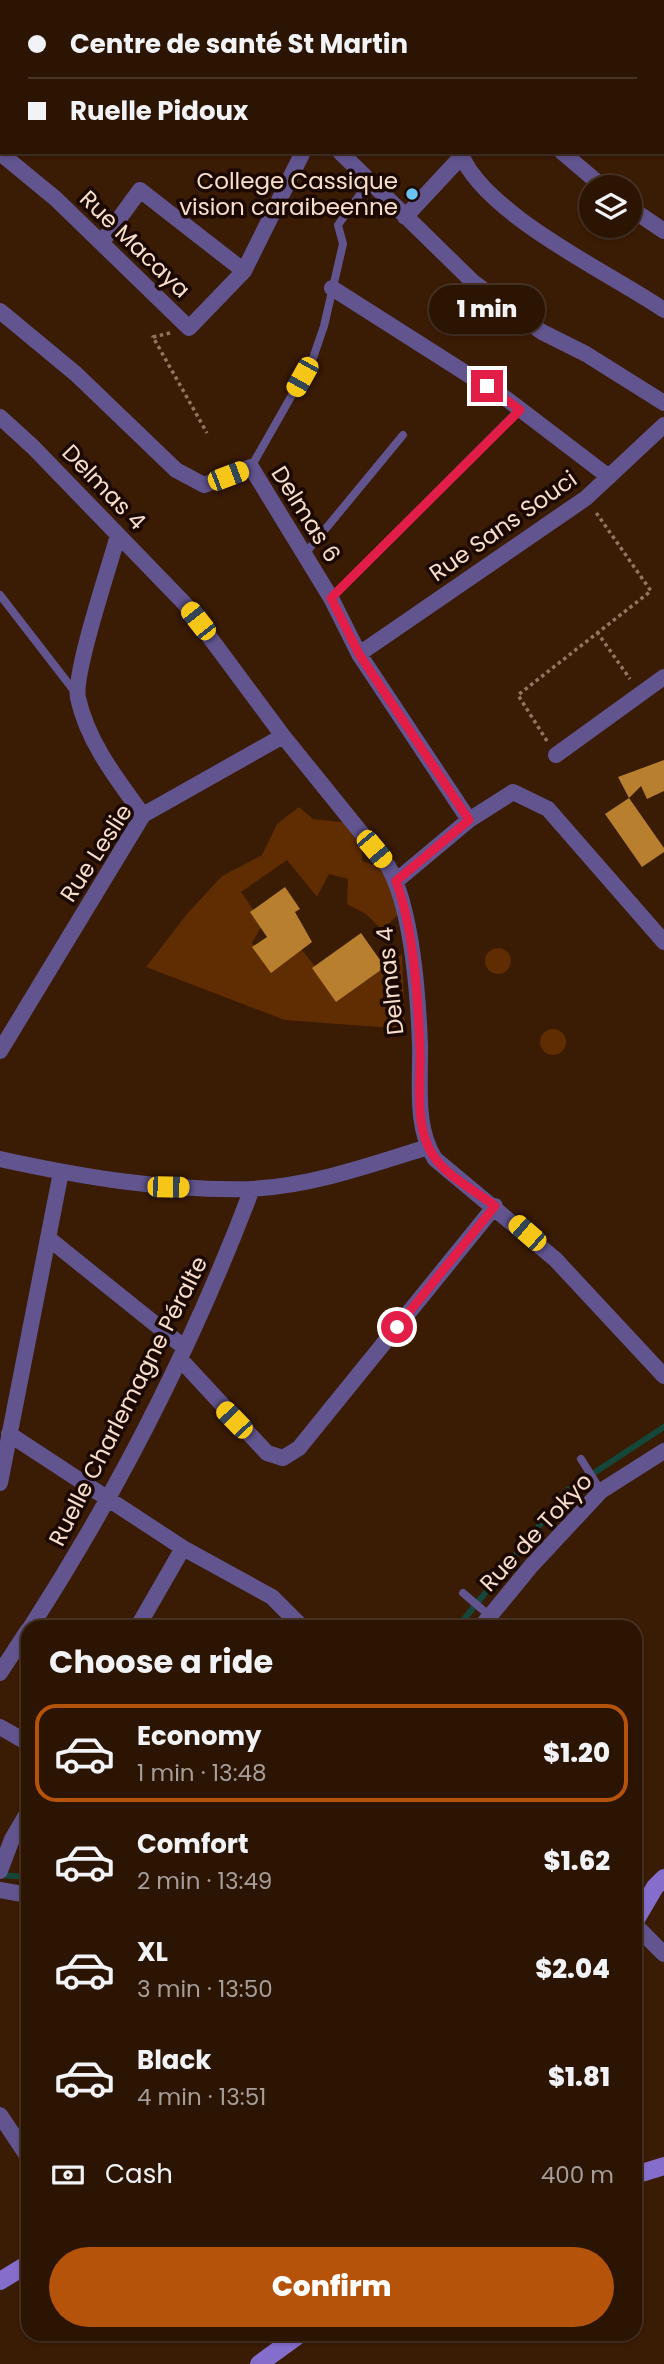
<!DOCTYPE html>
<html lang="en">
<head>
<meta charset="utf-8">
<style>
	body { margin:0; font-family:Poppins,sans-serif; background:#382112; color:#f1f3f6; height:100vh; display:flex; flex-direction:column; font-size:26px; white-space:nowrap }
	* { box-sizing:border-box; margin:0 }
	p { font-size:23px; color:#a69e9a }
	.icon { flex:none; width:38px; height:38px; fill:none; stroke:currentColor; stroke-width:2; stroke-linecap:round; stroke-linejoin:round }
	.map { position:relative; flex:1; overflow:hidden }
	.sheet { position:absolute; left:21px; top:1620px; width:621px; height:721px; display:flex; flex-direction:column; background:#2c1403; border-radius:21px; box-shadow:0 2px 5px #0004,0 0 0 2px #483325 }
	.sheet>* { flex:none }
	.banner { position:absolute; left:0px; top:0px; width:665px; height:154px; box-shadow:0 2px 5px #0004,0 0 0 2px #483325; display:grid; align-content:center; height:154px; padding:0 28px; background:#2c1403 }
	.buttons { position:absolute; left:579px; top:175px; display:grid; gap:14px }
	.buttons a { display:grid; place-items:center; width:63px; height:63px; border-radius:50%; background:#2c1403; box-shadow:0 2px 5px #0004,0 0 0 2px #483325; font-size:35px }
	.end { position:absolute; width:32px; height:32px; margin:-16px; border:9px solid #e11d48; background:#fff; box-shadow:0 0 0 4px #fff }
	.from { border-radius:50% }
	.bubble { position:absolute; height:49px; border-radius:24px; background:#2c1403; box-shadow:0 2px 5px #0004,0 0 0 2px #483325; font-size:23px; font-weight:800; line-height:49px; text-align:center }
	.car { position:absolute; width:21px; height:42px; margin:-21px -10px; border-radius:9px; box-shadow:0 0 5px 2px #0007; background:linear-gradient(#f5c518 24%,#345 0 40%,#f5c518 0 76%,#345 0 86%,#f5c518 0) }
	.banner b { display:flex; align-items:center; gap:24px; height:66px; font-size:26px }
	.banner b+b { border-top:2px solid #483325 }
	.banner i { width:18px; height:18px; background:#f1f3f6 }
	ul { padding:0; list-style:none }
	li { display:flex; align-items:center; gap:21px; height:98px; margin:0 14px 10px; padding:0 14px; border:4px solid transparent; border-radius:21px }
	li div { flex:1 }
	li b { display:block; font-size:26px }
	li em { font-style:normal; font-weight:800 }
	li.selected { border-color:#b45309 }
	li>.icon { width:63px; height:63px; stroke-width:1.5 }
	h2 { padding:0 28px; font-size:32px; line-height:84px }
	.pay { display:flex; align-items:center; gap:18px; height:77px; padding:0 28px; font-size:26px }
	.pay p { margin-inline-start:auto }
	.button { display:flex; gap:14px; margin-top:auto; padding:14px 28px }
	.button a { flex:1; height:80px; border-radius:42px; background:#b45309; color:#fff; font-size:28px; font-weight:800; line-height:80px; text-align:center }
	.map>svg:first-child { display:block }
	.green { fill:#602c01 }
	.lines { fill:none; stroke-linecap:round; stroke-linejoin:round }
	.stream { stroke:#14473a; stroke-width:6 }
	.building { fill:#b77f2e }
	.path { stroke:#937561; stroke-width:3.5; stroke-dasharray:3.5 3.5; stroke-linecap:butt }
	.lane { stroke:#61548f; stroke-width:8 }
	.street { stroke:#61548f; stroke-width:16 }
	.secondary { stroke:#846dcb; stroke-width:18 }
	.route { stroke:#e11d48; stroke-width:9 }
	.poi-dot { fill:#6ac3f1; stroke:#1a0801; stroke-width:2.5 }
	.labels { text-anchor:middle; stroke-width:7; stroke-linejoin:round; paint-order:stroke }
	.poi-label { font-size:23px; fill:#f8ddcc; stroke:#1a0801; text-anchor:end }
	.street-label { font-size:23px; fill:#f8ddcc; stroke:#1a0801 }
</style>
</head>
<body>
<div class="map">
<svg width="664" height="2364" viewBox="0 0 664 2364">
	<rect width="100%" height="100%" fill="#3a1b04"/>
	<path class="green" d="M299 807 313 819 349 823 362 844V861L387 869 400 913 382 930 366 914 347 904 348 879 329 874 317 897 287 860 241 892 263 924 252 943 263 957 295 942 338 994 402 954 405 1029 285 1020 146 967 187 914 222 876 262 855 277 824Z
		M485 961a13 13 0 1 1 26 0a13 13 0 1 1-26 0Z
		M540 1042a13 13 0 1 1 26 0a13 13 0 1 1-26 0Z"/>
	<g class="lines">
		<path class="stream" d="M457 1628 568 1490 664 1427
			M0 1875 28 1877"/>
	</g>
	<path class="building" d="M664 760V791L647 799 641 786 629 798 618 777Z
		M629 798 664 848V852L642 867 605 814Z
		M285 887 300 909 295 912 312 942 271 973 252 947 267 937 250 912Z
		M361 933 385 967 336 1002 312 968Z"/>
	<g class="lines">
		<path class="path" d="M170 333 153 337 207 433
			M597 632 630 679
			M547 741 518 695 651 591 595 511"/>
		<path class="lane" d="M251 467 313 358 324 326 343 244 338 225 369 182
			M304 555 403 435
			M0 595 75 692
			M331 598 520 409
			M581 1459 601 1491
			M463 1593 490 1616"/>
		<path class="street" d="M40 0 42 2
			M429 0 431 2
			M340 152 473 282 542 332 586 354 664 403
			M460 152C483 214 610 273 664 310
			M562 152 603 187
			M0 153 56 199 189 328 244 271 302 154
			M630 208 664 231
			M405 217 461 157
			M102 242 140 190 244 271
			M332 288 508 400 609 477
			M0 311 76 374 176 470 204 485 251 467 331 598 359 654 469 820 513 792 548 809 664 942
			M0 417 33 447 185 604 283 736 388 866C412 909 418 993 420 1044 421 1081 414 1127 435 1159L555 1259 664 1376
			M118 535C110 565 73 674 78 698 88 743 117 779 143 815
			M359 654 586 498 664 425
			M556 755 664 677
			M396 881 469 820
			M0 1051 143 815 283 736
			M0 1159C82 1177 166 1191 250 1189 311 1186 371 1165 428 1147
			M48 1238 185 1348
			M180 1359 267 1453 283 1458 299 1448 495 1206
			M9 1434 183 1548 272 1597 303 1628
			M0 1483 61 1172
			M30 1628C119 1490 194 1342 252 1189
			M137 1628 183 1548
			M480 1628 532 1565 601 1491 664 1451
			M0 1673 28 1630
			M0 1727 28 1743
			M0 1871 12 1839 28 1812
			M0 1890 28 1895
			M635 1925 664 1954
			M0 2115 28 2157"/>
		<path class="secondary" d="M546 0 547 2
			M663 105H664
			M635 1921 655 1887 664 1878
			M635 2175 664 2166
			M0 2281 28 2264
			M259 2364 300 2334"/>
	</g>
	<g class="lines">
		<path class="route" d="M397 1327 495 1206C473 1189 439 1173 428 1146 415 1118 421 1080 420 1050 418 998 414 930 396 881L469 820 359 654 331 598 520 410 487 386"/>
	</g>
	<circle class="poi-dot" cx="412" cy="194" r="7"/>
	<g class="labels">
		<g class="poi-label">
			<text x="398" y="189">College Cassique<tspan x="398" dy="26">vision caraibeenne</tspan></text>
		</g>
		<g class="street-label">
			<text transform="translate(135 244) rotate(44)" y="8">Rue Macaya</text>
			<text transform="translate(104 487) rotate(46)" y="8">Delmas 4</text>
			<text transform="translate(306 514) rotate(58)" y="8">Delmas 6</text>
			<text transform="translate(503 526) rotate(-35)" y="8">Rue Sans Souci</text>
			<text transform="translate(96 853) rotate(-57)" y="8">Rue Leslie</text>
			<text transform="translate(390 981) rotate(-96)" y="8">Delmas 4</text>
			<text transform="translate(128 1401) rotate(-63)" y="8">Ruelle Charlemagne Péralte</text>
			<text transform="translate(536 1532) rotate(-47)" y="8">Rue de Tokyo</text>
		</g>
	</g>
</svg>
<div class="buttons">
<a><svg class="icon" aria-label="layers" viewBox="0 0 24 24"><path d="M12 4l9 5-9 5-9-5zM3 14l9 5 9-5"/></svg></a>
</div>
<i class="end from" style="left:397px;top:1327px"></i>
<i class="end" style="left:487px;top:386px"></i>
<div class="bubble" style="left:429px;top:285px;width:116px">1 min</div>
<i class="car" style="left:302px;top:377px;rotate:209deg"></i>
<i class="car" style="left:228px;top:476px;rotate:69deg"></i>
<i class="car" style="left:198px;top:621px;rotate:322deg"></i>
<i class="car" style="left:374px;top:849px;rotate:140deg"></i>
<i class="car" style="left:168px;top:1187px;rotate:91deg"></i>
<i class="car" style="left:527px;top:1233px;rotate:311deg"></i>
<i class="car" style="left:234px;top:1420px;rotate:316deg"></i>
<div class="banner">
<b><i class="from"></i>Centre de santé St Martin</b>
<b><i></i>Ruelle Pidoux</b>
</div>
<section class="sheet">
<h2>Choose a ride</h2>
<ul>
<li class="selected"><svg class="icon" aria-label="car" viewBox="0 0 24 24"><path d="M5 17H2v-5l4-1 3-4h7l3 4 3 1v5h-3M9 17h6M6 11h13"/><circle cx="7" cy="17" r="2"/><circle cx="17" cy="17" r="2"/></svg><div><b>Economy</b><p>1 min · 13:48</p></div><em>$1.20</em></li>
<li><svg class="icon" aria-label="car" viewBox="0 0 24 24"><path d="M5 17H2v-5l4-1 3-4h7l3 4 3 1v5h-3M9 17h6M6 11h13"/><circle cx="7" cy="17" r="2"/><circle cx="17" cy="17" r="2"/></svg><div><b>Comfort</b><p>2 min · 13:49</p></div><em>$1.62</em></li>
<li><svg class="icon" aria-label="car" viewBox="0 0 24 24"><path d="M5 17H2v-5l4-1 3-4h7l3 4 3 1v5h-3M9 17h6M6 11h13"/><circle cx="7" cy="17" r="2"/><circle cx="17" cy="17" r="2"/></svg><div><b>XL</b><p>3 min · 13:50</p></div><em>$2.04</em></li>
<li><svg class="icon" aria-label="car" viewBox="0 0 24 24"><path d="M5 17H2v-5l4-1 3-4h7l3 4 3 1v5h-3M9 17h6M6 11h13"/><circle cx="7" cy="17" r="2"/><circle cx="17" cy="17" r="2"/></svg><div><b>Black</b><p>4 min · 13:51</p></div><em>$1.81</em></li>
</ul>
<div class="pay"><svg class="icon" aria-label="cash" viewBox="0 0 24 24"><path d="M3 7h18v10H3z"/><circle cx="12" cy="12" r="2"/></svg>Cash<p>400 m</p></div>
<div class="button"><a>Confirm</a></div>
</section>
</div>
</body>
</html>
